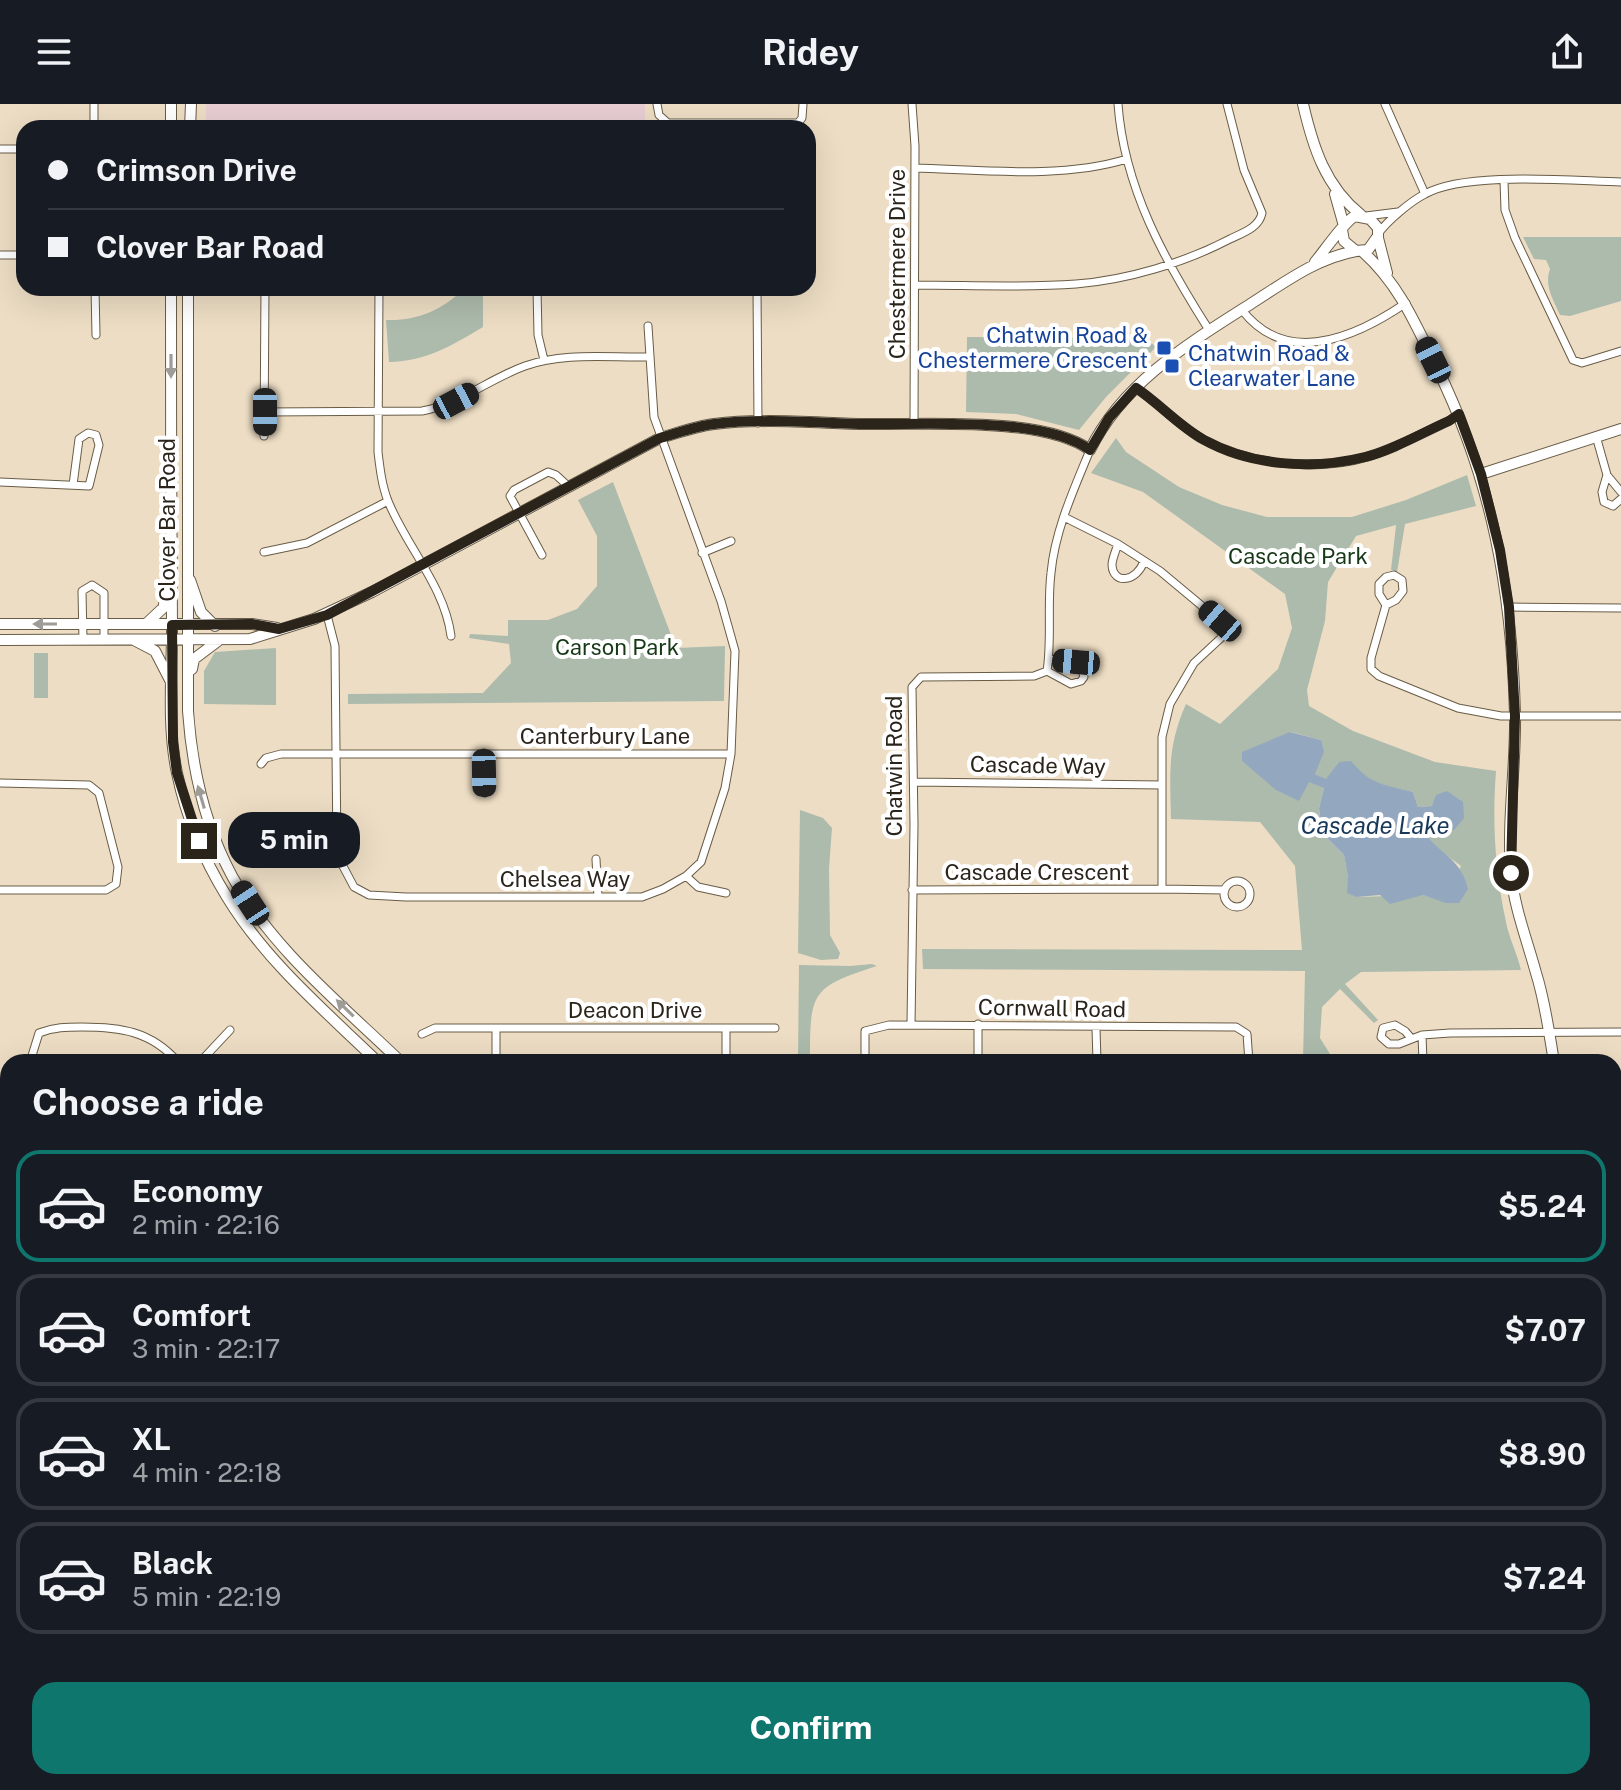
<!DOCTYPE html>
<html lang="en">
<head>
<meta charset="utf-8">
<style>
	body { margin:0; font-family:"Public Sans",sans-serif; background:#20242c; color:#f1f3f6; height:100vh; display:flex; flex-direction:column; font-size:30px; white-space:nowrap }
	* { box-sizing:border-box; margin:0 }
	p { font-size:26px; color:#9ea1a6 }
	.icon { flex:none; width:44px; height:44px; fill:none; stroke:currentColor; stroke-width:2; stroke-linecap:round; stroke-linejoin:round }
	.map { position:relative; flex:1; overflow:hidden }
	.details { position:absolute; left:0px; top:950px; width:1622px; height:736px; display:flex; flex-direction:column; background:#171b24; border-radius:24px 24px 0 0; box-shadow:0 8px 32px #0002 }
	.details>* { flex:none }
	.banner { position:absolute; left:16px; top:16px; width:800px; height:176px; border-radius:24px; box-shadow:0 8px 32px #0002; display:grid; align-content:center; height:176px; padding:0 32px; background:#171b24 }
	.end { position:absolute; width:36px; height:36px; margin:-18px; border:10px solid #2a241b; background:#fff; box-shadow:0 0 0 4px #fff }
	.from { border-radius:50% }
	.bubble { position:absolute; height:56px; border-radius:24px; background:#171b24; box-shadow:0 8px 32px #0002; font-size:26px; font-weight:700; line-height:56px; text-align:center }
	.car { position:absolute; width:24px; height:48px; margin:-24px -12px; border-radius:10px; box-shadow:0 0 6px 2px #0007; background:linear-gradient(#222 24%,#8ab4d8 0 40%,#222 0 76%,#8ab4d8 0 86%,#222 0) }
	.banner b { display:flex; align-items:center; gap:28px; height:76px; font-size:30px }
	.banner b+b { border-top:2px solid #363941 }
	.banner i { width:20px; height:20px; background:#f1f3f6 }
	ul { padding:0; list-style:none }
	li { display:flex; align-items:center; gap:24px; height:112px; margin:0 16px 12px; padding:0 16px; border:4px solid #363941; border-radius:24px }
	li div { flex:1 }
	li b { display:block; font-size:30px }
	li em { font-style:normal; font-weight:700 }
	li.on { border-color:#0f766e }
	li>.icon { width:72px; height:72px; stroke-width:1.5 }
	h2 { padding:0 32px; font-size:36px; line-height:96px }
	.action { display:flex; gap:16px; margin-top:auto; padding:16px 32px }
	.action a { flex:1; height:92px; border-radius:24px; background:#0f766e; color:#fff; font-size:32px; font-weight:700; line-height:92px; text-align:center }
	header { display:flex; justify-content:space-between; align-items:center; height:104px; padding:0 32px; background:#171b24; font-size:36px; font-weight:700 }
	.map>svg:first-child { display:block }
	.commercial { fill:#e8ced3 }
	.green { fill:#adbbac; fill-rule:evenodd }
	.water { fill:#93a8bf }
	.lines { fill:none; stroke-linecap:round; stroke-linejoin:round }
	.stream { stroke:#93a8bf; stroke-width:2 }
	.street-casing { stroke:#695c46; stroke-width:9 }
	.secondary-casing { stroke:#695c46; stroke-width:12 }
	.street { stroke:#fff; stroke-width:7 }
	.secondary { stroke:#fff; stroke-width:10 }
	.oneway { fill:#9f9c98 }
	.route { stroke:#2a241b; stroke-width:10 }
	.transit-dot { fill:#1a4fb4; stroke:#fff; stroke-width:3 }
	.labels { text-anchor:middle; stroke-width:8; stroke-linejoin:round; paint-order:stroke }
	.street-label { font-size:22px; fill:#2a241b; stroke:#fff }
	.transit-label { font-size:22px; fill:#164399; stroke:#fff; text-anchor:end }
	.park-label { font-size:22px; fill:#173816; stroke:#fff }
	.water-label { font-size:24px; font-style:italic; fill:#173859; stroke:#fff }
</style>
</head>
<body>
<header><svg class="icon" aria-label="menu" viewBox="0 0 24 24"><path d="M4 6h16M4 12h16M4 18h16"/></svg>Ridey<svg class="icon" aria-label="share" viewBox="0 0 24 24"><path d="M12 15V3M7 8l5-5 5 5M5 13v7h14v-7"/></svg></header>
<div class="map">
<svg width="1621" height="1686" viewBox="0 0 1621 1686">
	<rect width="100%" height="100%" fill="#edddc4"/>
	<path class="commercial" d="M206 0H645V24H206Z"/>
	<path class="green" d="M1523 133H1621V197L1570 212 1560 211C1553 195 1544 182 1550 165L1546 156 1534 155Z
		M465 184H483V223C451 242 427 257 389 258L386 216C418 217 442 206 465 184Z
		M967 233 1146 234 1156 243 1106 293 1079 326 1016 310 966 308Z
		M1116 334 1126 348 1179 383 1222 401 1267 413H1352L1406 396 1467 371 1476 402 1405 420 1397 468 1391 466 1396 421 1356 432 1328 478 1325 517 1307 586 1309 602 1353 627 1435 658 1496 667C1492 718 1495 767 1506 818 1509 834 1517 849 1521 866L1361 868 1345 880 1378 916 1374 919 1340 885 1322 903 1320 934 1335 958H1303L1305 867 923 865 922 845 1302 846 1295 762 1260 718 1171 715C1170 670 1167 643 1186 600L1220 620 1278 565 1292 524 1285 490 1143 388 1091 369ZM1291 628 1321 636 1315 670 1327 676 1339 658 1378 680 1413 688 1418 703 1432 702 1433 715 1427 712 1418 716C1426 736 1443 749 1461 762L1446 798 1423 791 1357 793 1348 773 1344 751 1322 729 1319 704 1324 684 1317 679 1259 670 1242 657Z
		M613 378 676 544 725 542 724 597 348 600V590L483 589 511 559 509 540 469 534 470 530 508 532V516H548L577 505 597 482V432L578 396Z
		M276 544V601L204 600V567L215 548Z
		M34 549H48V594H34Z
		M800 706 823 714 832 724 829 765 830 831 840 849 838 855 821 856 798 849Z
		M872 860 877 862C810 883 810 889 810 958H798L799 861 850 862Z
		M0 1206 8 1210V1368L0 1366Z
		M1614 1539H1621V1686H1362L1367 1678H1614Z
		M777 1678H841L836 1686H777Z"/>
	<path class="water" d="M1290 628 1321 636 1324 648 1315 670 1326 675 1339 658 1351 657C1372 682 1383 680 1413 688L1418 703 1432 702 1436 691 1447 687 1463 698 1464 714 1454 726 1435 723 1433 715 1428 713 1418 716C1432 750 1460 749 1468 785L1459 799H1446L1423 791 1390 800 1380 791 1357 793 1347 789 1348 773 1344 751 1322 729 1319 704 1324 684 1309 678 1299 697 1276 686 1242 657V648Z
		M1614 1646 1617 1653 1621 1655V1686H1397V1678H1614Z"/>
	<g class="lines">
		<path class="stream" d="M0 1210 8 1214
			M814 1686V1678"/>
		<defs>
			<path id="street" d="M657 0 659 11 668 19H798L802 14 803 0
				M912 0 915 42 914 320
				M1118 0C1124 84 1165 157 1209 226
				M1385 0 1425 90
				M94 24V0
				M0 45H24
				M915 64C982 66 1062 75 1127 55
				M1504 77 1505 106 1515 134 1573 256 1582 259 1621 247
				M1366 112 1398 108
				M1378 130C1387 117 1411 97 1425 90 1466 67 1572 77 1621 78
				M0 151H24
				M915 181C968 181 1023 184 1076 180 1127 176 1184 159 1230 135 1242 129 1259 124 1262 109L1244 66 1227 0
				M95 184 96 231
				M379 184 378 348C380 365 382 382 388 397 406 442 445 483 451 532
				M537 184 538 231 544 256
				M757 184 758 319
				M1242 206C1287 264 1356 233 1406 199
				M1136 284C1160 300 1179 323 1205 336 1252 361 1317 368 1368 353 1396 344 1425 327 1452 315L1459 310
				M265 308 422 307C460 300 489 275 525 262 564 248 609 254 649 253
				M264 332 265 184
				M1596 332 1607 371 1621 388
				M1607 371 1602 388 1604 398 1613 402 1621 395
				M0 378 89 382 99 341 96 331 88 329 79 335 73 381
				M1118 440C1116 446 1112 455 1112 461 1113 481 1137 478 1144 457
				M264 448 307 439 388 397
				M702 449 731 437
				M542 451 510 392 514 386 548 368 556 371 568 382
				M1394 471 1402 476 1403 487 1396 496 1386 501 1379 490V480L1386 473Z
				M1386 501 1371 554V565L1379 572 1458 604 1501 612H1621
				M1509 503 1621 504
				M327 511 335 542 337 751 354 783 369 791 406 793H642L663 785 686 772 701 758 725 684 731 650 735 547 721 497 654 313 648 222
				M83 536 82 487 92 481 104 489V535
				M1047 567 1071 580 1081 577 1084 573 1081 562 1076 558 1049 555
				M484 649 485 689
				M261 660 266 654 281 650H731
				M914 678 1162 681
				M0 679 89 681 99 689 118 763 116 780 106 786H0
				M596 755 598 793
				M686 772 698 783 726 789
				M1224 790a13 13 0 1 1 26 0a13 13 0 1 1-26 0Z
				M1162 785 1225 786
				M912 786 1162 785V633L1170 600 1194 559 1222 533 1220 517 1160 467 1118 440 1064 413
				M911 920 914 721 912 583 921 573 1034 572 1047 567C1052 535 1047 501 1051 469 1055 426 1074 385 1090 346
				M1096 924 1097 958
				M496 925V952
				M422 930 435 924H775
				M1411 934 1405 927 1395 921 1383 924 1381 933 1389 940H1399L1422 931
				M30 958 39 929C54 923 67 923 82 923 120 923 151 927 178 958
				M200 958 230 926
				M726 958V924
				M865 958V927L889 921 1236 923 1247 930 1249 958
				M978 958V920
				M1423 958 1422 931 1450 929 1621 928
				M0 1005 8 997
				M1614 1244V1257
				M0 1509 8 1512
				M1614 1528H1621
				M136 1678 137 1686
				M383 1678V1686
				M497 1686V1678
				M1287 1686 1290 1678"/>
			<path id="secondary" d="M1303 0C1313 43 1325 82 1361 111
				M171 24V0
				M190 24 191 0
				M1335 90 1344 122
				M1378 134 1387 169
				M1363 148C1399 180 1416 221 1437 264 1492 376 1512 487 1515 611 1516 663 1507 716 1511 769 1514 803 1527 836 1536 869 1545 897 1549 928 1554 958
				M1315 158C1325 146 1344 118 1355 112L1370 115 1378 124V132L1368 146 1356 147 1344 137 1342 126
				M171 184C171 297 171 411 172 524 172 572 167 622 177 669 186 712 204 756 227 793 266 857 324 906 378 958
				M188 184V607C192 664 204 720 232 772 272 845 342 901 401 958
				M1481 370 1621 325
				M190 476 201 508 215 522
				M0 520H252L277 524
				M146 520 163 504 168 486
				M0 536 250 535 314 515 372 488 660 334C678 329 696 322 714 320 764 314 817 319 867 320 925 321 1043 312 1090 346 1123 278 1191 238 1252 199 1285 178 1317 154 1356 147
				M134 536 155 547 170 576
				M192 565 194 555 218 537
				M1614 1292 1621 1294
				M0 1383 8 1385
				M254 1678 256 1686
				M1127 1678 1135 1686
				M1149 1678 1157 1686
				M904 1686 908 1678"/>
		</defs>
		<use href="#street" class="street-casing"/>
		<use href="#secondary" class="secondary-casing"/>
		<use href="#street" class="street"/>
		<use href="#secondary" class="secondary"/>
	</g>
	<defs><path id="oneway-solid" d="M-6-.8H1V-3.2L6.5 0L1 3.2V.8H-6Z" transform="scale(2)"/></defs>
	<g class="oneway">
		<use href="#oneway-solid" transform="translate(171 262) rotate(90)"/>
		<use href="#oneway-solid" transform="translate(45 520) rotate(180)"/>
		<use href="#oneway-solid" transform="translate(201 693) rotate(-106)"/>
		<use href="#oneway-solid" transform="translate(345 904) rotate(-136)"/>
	</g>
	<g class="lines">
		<path class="route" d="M199 737 177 669 173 638 172 521 252 520 279 525 327 511 660 334C678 329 696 322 714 320 764 314 817 319 867 320 925 321 1043 312 1090 346L1109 314 1136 284C1160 300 1179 322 1204 336 1251 362 1313 366 1365 353 1393 346 1422 329 1449 317L1459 310 1481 370 1500 446 1509 503 1515 612 1511 769"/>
	</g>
	<g class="transit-dot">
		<rect x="1156" y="236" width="16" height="16" rx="4"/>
		<rect x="1164" y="254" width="16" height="16" rx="4"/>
	</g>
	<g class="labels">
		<g class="street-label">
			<text transform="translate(897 160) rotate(-90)" y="8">Chestermere Drive</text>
			<text transform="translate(167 416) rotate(-90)" y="8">Clover Bar Road</text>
			<text x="605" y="640">Canterbury Lane</text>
			<text transform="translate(1038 661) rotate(1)" y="8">Cascade Way</text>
			<text transform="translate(894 662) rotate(-90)" y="8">Chatwin Road</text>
			<text x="1037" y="776">Cascade Crescent</text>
			<text x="565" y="783">Chelsea Way</text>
			<text transform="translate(1052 904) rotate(1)" y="8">Cornwall Road</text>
			<text x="635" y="914">Deacon Drive</text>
		</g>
		<g class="transit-label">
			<text x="1148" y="239">Chatwin Road &amp;<tspan x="1148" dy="25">Chestermere Crescent</tspan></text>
			<text x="1188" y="257" text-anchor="start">Chatwin Road &amp;<tspan x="1188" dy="25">Clearwater Lane</tspan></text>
		</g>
		<g class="park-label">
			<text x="1298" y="460">Cascade Park</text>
			<text x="617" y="551">Carson Park</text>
		</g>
		<g class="water-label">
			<text x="1375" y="730">Cascade Lake</text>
		</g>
	</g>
</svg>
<i class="end from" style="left:1511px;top:769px"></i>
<i class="end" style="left:199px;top:737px"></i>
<div class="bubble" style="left:228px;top:708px;width:132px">5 min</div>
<i class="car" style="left:1433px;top:256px;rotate:334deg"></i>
<i class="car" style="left:456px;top:297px;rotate:62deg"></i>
<i class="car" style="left:265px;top:308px;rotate:180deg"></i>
<i class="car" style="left:1220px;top:517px;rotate:311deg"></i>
<i class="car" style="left:1076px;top:558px;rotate:275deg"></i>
<i class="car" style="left:484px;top:669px;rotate:179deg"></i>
<i class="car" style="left:250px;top:799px;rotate:327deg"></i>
<div class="banner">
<b><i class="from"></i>Crimson Drive</b>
<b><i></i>Clover Bar Road</b>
</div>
<section class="details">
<h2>Choose a ride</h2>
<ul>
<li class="on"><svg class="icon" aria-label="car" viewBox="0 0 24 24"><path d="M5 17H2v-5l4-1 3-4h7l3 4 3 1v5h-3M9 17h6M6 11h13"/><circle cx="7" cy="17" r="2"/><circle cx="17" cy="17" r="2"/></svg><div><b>Economy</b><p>2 min · 22:16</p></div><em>$5.24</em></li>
<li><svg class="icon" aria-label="car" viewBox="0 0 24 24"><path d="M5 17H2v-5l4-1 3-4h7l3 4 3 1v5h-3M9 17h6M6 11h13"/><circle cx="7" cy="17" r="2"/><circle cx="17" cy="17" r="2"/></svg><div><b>Comfort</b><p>3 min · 22:17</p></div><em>$7.07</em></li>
<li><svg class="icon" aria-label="car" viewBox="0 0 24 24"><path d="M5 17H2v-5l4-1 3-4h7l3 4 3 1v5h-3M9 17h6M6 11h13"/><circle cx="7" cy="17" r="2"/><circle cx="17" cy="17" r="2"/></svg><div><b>XL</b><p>4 min · 22:18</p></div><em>$8.90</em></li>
<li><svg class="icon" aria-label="car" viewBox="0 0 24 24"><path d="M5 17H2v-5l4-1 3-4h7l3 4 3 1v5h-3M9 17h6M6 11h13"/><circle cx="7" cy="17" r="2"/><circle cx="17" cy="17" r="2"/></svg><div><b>Black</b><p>5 min · 22:19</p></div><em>$7.24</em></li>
</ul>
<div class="action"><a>Confirm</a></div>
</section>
</div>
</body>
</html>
